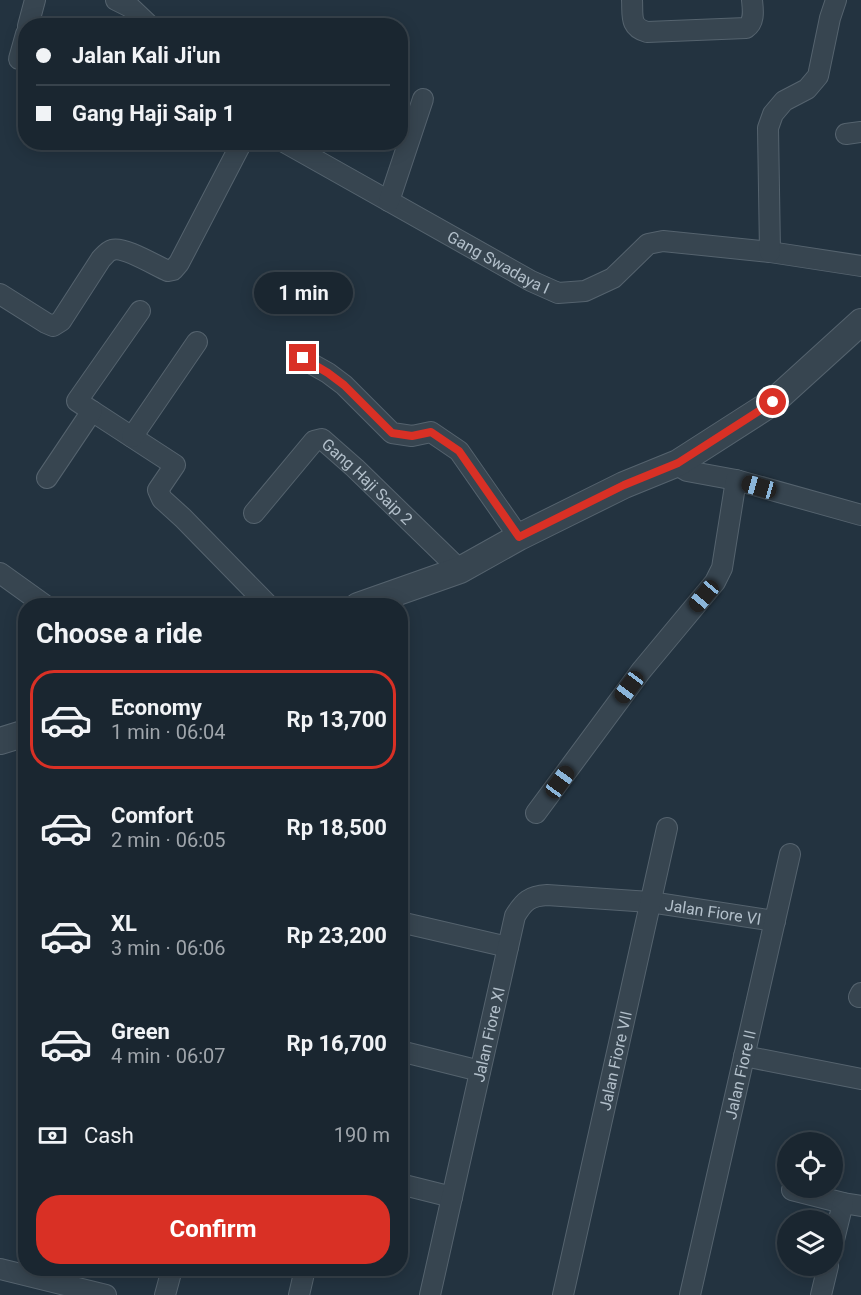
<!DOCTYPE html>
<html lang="en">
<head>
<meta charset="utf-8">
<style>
	body { margin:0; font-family:Roboto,sans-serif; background:#27323c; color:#f1f3f6; height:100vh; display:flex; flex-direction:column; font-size:22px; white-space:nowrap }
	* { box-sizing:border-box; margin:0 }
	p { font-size:20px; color:#9fa5ab }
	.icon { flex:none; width:33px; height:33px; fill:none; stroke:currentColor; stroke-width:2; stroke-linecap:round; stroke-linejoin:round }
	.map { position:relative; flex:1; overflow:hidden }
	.side { position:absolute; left:18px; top:598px; width:390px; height:678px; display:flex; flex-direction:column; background:#1a2630; border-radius:24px; box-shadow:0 3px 15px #0003,0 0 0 2px #38434c }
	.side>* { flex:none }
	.banner { position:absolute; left:18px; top:18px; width:390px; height:132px; border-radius:24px; box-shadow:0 3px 15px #0003,0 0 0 2px #38434c; display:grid; align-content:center; height:132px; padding:0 18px; background:#1a2630 }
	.tools { position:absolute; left:777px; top:1132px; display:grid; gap:12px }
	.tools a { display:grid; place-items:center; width:66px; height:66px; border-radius:50%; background:#1a2630; box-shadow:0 3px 15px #0003,0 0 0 2px #38434c; font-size:30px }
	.end { position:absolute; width:27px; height:27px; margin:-14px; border:8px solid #d93025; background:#fff; box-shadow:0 0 0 3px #fff }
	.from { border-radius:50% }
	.bubble { position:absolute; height:42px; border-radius:21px; background:#1a2630; box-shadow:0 3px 15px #0003,0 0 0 2px #38434c; font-size:20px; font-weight:700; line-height:42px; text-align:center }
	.car { position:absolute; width:18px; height:36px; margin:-18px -9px; border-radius:8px; box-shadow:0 0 4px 2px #0007; background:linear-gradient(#222 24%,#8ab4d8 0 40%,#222 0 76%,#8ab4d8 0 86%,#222 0) }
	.banner b { display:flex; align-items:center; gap:21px; height:57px; font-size:22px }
	.banner b+b { border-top:2px solid #38434c }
	.banner i { width:15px; height:15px; background:#f1f3f6 }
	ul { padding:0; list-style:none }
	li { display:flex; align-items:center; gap:18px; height:99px; margin:0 12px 9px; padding:0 6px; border:3px solid transparent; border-radius:24px }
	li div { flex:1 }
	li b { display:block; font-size:22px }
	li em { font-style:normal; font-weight:700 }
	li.selected { border-color:#d93025 }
	li>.icon { width:54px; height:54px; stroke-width:1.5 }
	h2 { padding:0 18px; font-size:27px; line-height:72px }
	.pay { display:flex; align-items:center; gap:15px; height:66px; padding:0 18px; font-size:22px }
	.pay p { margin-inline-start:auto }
	.cta { display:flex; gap:12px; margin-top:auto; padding:12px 18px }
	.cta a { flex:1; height:69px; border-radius:24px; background:#d93025; color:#fff; font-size:24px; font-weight:700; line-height:69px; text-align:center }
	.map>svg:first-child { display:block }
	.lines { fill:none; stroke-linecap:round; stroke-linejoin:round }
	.minor-casing { stroke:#55636e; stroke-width:22 }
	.tertiary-casing { stroke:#55636e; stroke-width:28 }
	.minor { stroke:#374550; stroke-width:20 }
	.tertiary { stroke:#374550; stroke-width:26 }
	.route { stroke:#d93025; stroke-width:8 }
	.labels { text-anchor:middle; stroke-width:4.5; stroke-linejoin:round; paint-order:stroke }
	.street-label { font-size:16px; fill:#b3c0cb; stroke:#1c2a35 }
</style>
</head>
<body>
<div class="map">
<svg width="861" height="1295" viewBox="0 0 861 1295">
	<rect width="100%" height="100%" fill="#233340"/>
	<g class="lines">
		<defs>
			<g id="minor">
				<path d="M116 0 130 7 150 26"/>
				<path d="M632 0C633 15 629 27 647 32L746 28C755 22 753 10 752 0"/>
				<path d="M28 26 35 0"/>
				<path d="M19 59 26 34"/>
				<path d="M846 134 861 132"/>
				<path id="s1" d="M284 142 531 281 558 293 585 291 613 278 648 244 663 241 770 252 861 266"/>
				<path d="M389 201 423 99"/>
				<path d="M770 252 768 128 773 114 784 101 807 89 818 76 830 18 836 0"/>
				<path d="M0 294 46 323 53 326 61 321 101 259C104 256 108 251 112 250 124 246 156 266 168 271L173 270 179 263 242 142"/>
				<path d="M303 359 328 373 344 385 392 433 412 436 431 432 459 451 519 537"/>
				<path d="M92 411 175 465 158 490 162 499 183 518 269 606"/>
				<path d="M132 437 197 342"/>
				<path d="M678 463 682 468 687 471 736 480 861 515"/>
				<path d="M47 478 92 411 77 401 140 311"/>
				<path id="s2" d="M254 513 314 441 322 439 355 468 460 570"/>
				<path d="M0 573 46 606"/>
				<path d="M536 813 641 671 715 582 722 568 736 480"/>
				<path d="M400 922 508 947"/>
				<path d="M859 997 861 993"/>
				<path d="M400 1051 480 1071"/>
				<path d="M744 1056 861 1079"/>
				<path d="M400 1184 452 1197"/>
				<path d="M792 1190 843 1203 861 1206"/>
				<path d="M832 1248 843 1203"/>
				<path d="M0 1269 106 1295"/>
				<path d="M165 1295 172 1269"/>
				<path d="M299 1295 305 1269"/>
				<path id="s3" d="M430 1295 515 916C524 901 530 896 547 895L650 902 775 921"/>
				<path id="s4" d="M563 1295 667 828"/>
				<path id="s5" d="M690 1295 790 854"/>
				<path d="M821 1295 828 1266"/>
			</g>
			<path id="tertiary" d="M358 606 460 570 519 537 624 485 678 463 773 402 861 322
				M0 741 26 733"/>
		</defs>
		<use href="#minor" class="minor-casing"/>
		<use href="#tertiary" class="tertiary-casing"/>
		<use href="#minor" class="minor"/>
		<use href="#tertiary" class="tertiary"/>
	</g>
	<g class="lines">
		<path class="route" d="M303 358 328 373 344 385 392 433 412 436 431 432 459 451 519 537 624 485 678 463 773 402"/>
	</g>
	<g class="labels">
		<g class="street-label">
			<text dy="6" stroke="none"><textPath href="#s1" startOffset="246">Gang Swadaya I</textPath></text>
			<text dy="6" stroke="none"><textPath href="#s2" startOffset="164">Gang Haji Saip 2</textPath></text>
			<text dy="6" stroke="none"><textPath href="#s3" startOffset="596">Jalan Fiore VI</textPath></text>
			<text dy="6" stroke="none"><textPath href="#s3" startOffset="267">Jalan Fiore XI</textPath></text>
			<text dy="6" stroke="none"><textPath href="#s4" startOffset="240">Jalan Fiore VII</textPath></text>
			<text dy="6" stroke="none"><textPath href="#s5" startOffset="226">Jalan Fiore II</textPath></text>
		</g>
	</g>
</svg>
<div class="tools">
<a><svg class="icon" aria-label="locate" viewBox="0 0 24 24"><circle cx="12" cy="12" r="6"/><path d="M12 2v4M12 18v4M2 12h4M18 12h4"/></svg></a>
<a><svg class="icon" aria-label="layers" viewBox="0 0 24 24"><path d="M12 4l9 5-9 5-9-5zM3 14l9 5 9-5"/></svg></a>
</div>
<i class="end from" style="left:773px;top:402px"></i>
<i class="end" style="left:303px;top:358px"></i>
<div class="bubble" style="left:254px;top:272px;width:99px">1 min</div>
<i class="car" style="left:759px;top:487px;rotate:286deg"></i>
<i class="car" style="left:704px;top:596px;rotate:220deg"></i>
<i class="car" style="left:629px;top:687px;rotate:217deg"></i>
<i class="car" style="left:560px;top:782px;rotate:36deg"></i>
<div class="banner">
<b><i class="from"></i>Jalan Kali Ji'un</b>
<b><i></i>Gang Haji Saip 1</b>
</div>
<section class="side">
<h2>Choose a ride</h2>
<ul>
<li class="selected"><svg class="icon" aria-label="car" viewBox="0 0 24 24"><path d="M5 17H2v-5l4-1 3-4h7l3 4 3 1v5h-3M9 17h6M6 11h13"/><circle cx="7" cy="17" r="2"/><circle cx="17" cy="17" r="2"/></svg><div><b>Economy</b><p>1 min · 06:04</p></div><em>Rp 13,700</em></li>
<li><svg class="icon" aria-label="car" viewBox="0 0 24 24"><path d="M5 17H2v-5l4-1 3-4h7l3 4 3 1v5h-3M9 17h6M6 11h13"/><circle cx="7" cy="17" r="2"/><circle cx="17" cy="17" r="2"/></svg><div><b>Comfort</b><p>2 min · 06:05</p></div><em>Rp 18,500</em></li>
<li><svg class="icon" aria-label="car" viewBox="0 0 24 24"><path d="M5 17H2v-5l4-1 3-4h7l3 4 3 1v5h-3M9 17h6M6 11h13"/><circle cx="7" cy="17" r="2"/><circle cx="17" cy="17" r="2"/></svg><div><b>XL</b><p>3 min · 06:06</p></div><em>Rp 23,200</em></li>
<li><svg class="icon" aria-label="car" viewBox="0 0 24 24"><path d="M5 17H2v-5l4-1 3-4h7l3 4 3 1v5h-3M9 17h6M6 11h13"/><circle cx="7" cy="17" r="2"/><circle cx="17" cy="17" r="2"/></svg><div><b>Green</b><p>4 min · 06:07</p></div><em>Rp 16,700</em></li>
</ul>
<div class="pay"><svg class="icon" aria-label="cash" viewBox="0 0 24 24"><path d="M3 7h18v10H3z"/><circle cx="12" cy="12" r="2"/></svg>Cash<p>190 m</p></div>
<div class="cta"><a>Confirm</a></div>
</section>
</div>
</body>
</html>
